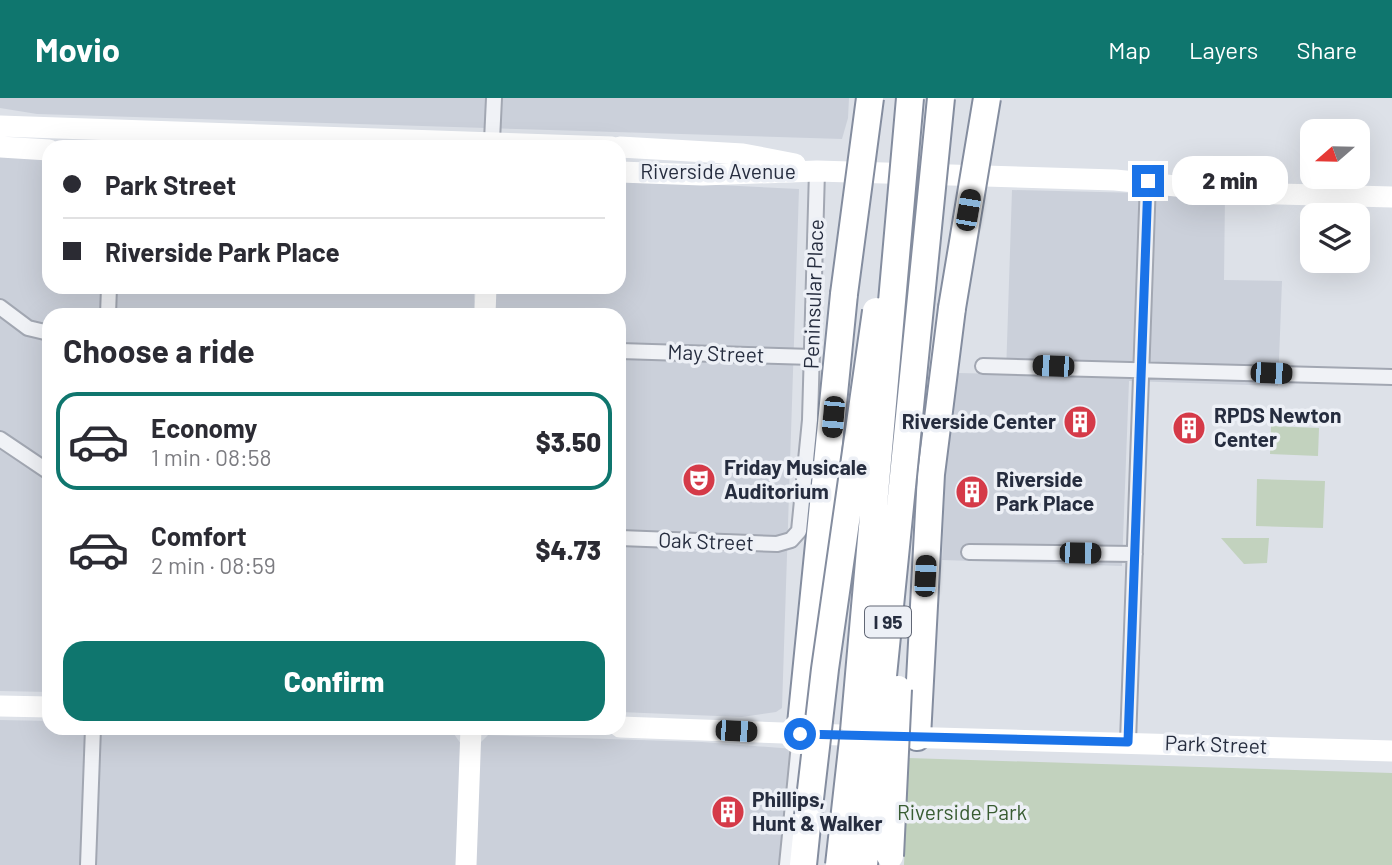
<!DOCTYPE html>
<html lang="en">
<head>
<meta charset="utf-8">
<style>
	body { margin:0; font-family:Barlow,sans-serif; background:#f2f2f3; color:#2b2b33; height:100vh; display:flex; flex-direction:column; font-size:26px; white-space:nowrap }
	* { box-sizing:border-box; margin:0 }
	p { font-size:23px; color:#7c7c81 }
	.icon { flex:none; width:38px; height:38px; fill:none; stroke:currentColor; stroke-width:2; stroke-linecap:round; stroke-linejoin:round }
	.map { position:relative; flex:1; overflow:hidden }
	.sheet { position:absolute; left:42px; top:210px; width:584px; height:427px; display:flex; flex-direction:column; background:#fff; border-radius:21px; box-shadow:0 7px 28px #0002 }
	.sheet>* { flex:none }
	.guide { position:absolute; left:42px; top:42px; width:584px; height:154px; border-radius:21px; box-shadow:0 7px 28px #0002; display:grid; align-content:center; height:154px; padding:0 21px; background:#fff }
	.needle { width:46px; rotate:250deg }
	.tools { position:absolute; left:1300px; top:21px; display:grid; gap:14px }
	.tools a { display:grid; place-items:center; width:70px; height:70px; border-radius:14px; background:#fff; box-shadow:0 7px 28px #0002; font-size:35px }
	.end { position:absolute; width:32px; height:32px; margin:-16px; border:9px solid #1a73e8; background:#fff; box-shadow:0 0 0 4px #fff }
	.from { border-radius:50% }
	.bubble { position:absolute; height:49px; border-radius:21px; background:#fff; box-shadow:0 7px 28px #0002; font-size:23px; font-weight:800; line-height:49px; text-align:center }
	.car { position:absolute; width:21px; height:42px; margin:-21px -10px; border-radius:9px; box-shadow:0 0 5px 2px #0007; background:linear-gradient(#222 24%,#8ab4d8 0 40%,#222 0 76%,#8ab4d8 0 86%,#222 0) }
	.guide b { display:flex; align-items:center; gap:24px; height:66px; font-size:26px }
	.guide b+b { border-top:2px solid #e1e1e2 }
	.guide i { width:18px; height:18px; background:#2b2b33 }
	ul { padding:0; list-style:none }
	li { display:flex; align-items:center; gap:21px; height:98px; margin:0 14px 10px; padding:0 7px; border:4px solid transparent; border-radius:21px }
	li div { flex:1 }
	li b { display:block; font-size:26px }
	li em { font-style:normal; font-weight:800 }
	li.current { border-color:#0f766e }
	li>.icon { width:63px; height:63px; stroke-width:1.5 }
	h2 { padding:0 21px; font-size:32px; line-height:84px }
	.button { display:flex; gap:14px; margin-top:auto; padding:14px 21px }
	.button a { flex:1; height:80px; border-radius:21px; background:#0f766e; color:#fff; font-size:28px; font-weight:800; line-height:80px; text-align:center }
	header { display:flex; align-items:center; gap:42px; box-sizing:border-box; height:98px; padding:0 35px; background:#0f766e; color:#fff }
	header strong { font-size:33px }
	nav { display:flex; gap:38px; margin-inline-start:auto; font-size:24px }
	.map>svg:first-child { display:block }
	.built { fill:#cbd0da }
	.green { fill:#c2d2be }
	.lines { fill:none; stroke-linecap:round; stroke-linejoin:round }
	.street-casing { stroke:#a2a7b2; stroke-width:18 }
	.highway-casing { stroke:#848d9f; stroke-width:30 }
	.street { stroke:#f0f2f6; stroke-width:14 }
	.secondary { stroke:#fff; stroke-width:21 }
	.highway { stroke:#fff; stroke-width:26 }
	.highway-bridge-casing { stroke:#848d9f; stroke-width:30; stroke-linecap:butt }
	.highway-bridge { stroke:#fff; stroke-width:26 }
	.route { stroke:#1a73e8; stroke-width:9 }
	.labels { text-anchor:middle; stroke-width:7; stroke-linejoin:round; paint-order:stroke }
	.shield { fill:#edf0f6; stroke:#626876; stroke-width:2 }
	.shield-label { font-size:19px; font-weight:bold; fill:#262d3f }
	.street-label { font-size:21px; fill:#262d3f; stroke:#edf0f6 }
	.poi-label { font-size:21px; font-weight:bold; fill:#262d3f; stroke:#edf0f6; text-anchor:start }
	.park-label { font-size:21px; fill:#385c32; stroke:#edf0f6 }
</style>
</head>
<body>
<header>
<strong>Movio</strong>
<nav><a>Map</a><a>Layers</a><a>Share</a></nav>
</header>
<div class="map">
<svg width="1392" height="767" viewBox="0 0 1392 767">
	<rect width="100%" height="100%" fill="#dde1e8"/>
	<path class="built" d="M0 0H849L848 20 842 41 37 16 0 10Z
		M0 57 49 61V189H474V217H49V594L0 593Z
		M620 82 799 91 782 610 776 614 742 619 620 614V217H494L495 189H620Z
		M1012 92 1225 97 1224 182 1282 183 1278 288 1129 283 1122 468 942 462 946 362 958 275 1006 276Z
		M0 622 49 623V630H271L454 636 461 646 457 767H0Z
		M488 637 702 644 794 651 780 767H474L478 647Z"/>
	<path class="green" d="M1271 328 1319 330 1318 358 1270 356Z
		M1257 381 1325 383 1323 430 1256 428Z
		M1221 440H1269L1267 465 1244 466Z
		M908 660 1392 675V767H904Z"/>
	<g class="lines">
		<defs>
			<path id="street" d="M492 43 494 0
				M114 49 115 35
				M0 209 28 230 49 235
				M108 217 109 189
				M620 253 812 259
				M983 268 1392 279
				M0 341 49 374
				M620 440 777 446 791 442 799 433 810 322 817 73
				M969 454 1135 456
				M1128 644 1148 83
				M88 767 93 630
				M787 767 800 636"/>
			<path id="highway" d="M800 636 844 196
				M917 639 931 376 952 210
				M803 767 808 718"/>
		</defs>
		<use href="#street" class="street-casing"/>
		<use href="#highway" class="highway-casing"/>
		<use href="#street" class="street"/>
		<path class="secondary" d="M0 28 612 49
			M0 49 49 52
			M620 49 743 56 795 66
			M620 74 702 77 817 73 1115 82 1247 95 1392 99
			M485 217 486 189
			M0 608 49 609
			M620 629 869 638
			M901 639 1392 653
			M466 767 471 630"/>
		<use href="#highway" class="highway"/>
		<defs>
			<path id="highway-bridge" d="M844 196 870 0
				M952 210 987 0
				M808 718 825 571 876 213
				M890 758 898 591
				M839 767 854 633 910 0
				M864 767 941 0"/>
		</defs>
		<use href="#highway-bridge" class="highway-bridge-casing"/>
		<use href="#highway-bridge" class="highway-bridge"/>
	</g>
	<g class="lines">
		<path class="route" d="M800 636 1128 644 1148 83"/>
	</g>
	<defs>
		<symbol id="building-disc" viewBox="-11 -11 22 22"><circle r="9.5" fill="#d53a48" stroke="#edf0f6"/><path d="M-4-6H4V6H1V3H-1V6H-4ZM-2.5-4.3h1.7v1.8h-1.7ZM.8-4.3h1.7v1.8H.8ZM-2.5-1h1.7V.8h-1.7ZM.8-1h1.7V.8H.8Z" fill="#fff"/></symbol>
		<symbol id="theatre-disc" viewBox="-11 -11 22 22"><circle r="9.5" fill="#d53a48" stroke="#edf0f6"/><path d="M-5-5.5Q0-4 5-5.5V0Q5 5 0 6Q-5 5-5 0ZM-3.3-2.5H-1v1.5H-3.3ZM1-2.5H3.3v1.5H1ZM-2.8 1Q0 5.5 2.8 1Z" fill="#fff"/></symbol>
	</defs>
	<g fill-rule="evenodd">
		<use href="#building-disc" x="1061" y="305" width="38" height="38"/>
		<use href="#building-disc" x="1170" y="311" width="38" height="38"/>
		<use href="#theatre-disc" x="680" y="363" width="38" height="38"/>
		<use href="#building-disc" x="953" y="375" width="38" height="38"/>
		<use href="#building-disc" x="709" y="695" width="38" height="38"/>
	</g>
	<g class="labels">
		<rect class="shield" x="865" y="508.5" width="46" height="31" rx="5"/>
		<g class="shield-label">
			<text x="888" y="531">I 95</text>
		</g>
		<g class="street-label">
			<text x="718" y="81">Riverside Avenue</text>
			<text transform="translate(814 196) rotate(-88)" y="7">Peninsular Place</text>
			<text transform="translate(716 256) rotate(2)" y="7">May Street</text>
			<text transform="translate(706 444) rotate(2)" y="7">Oak Street</text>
			<text transform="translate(1216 647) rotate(2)" y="7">Park Street</text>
		</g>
		<g class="poi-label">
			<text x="1214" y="325">RPDS Newton<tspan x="1214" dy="24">Center</tspan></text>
			<text x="1056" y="331" text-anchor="end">Riverside Center</text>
			<text x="724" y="377">Friday Musicale<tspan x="724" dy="24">Auditorium</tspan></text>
			<text x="996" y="389">Riverside<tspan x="996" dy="24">Park Place</tspan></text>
			<text x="752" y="709">Phillips,<tspan x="752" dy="24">Hunt &amp; Walker</tspan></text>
		</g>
		<g class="park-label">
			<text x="962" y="722">Riverside Park</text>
		</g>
	</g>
</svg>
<div class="tools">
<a><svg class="needle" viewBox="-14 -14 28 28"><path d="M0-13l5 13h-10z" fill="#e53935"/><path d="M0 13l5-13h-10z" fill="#7c7c81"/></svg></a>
<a><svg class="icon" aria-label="layers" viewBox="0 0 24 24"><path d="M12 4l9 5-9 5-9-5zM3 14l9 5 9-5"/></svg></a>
</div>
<i class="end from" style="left:800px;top:636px"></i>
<i class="end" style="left:1148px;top:83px"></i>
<div class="bubble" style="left:1172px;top:58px;width:116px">2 min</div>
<i class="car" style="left:968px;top:112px;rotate:10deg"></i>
<i class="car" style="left:1053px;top:268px;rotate:272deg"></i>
<i class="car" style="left:1271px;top:275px;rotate:92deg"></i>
<i class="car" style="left:833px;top:319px;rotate:185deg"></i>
<i class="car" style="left:1080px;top:455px;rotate:91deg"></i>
<i class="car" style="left:925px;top:478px;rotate:3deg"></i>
<i class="car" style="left:736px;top:633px;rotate:93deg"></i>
<div class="guide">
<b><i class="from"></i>Park Street</b>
<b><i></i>Riverside Park Place</b>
</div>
<section class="sheet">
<h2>Choose a ride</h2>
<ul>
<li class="current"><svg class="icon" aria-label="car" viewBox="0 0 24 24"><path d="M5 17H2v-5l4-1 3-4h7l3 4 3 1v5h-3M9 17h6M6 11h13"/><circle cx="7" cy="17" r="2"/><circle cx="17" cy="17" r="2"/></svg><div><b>Economy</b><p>1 min · 08:58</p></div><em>$3.50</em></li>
<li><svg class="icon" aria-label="car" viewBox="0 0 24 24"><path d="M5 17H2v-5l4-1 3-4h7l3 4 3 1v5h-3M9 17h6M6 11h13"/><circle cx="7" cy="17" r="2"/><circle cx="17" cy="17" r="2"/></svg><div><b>Comfort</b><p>2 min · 08:59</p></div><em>$4.73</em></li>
</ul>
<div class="button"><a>Confirm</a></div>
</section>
</div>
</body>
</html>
